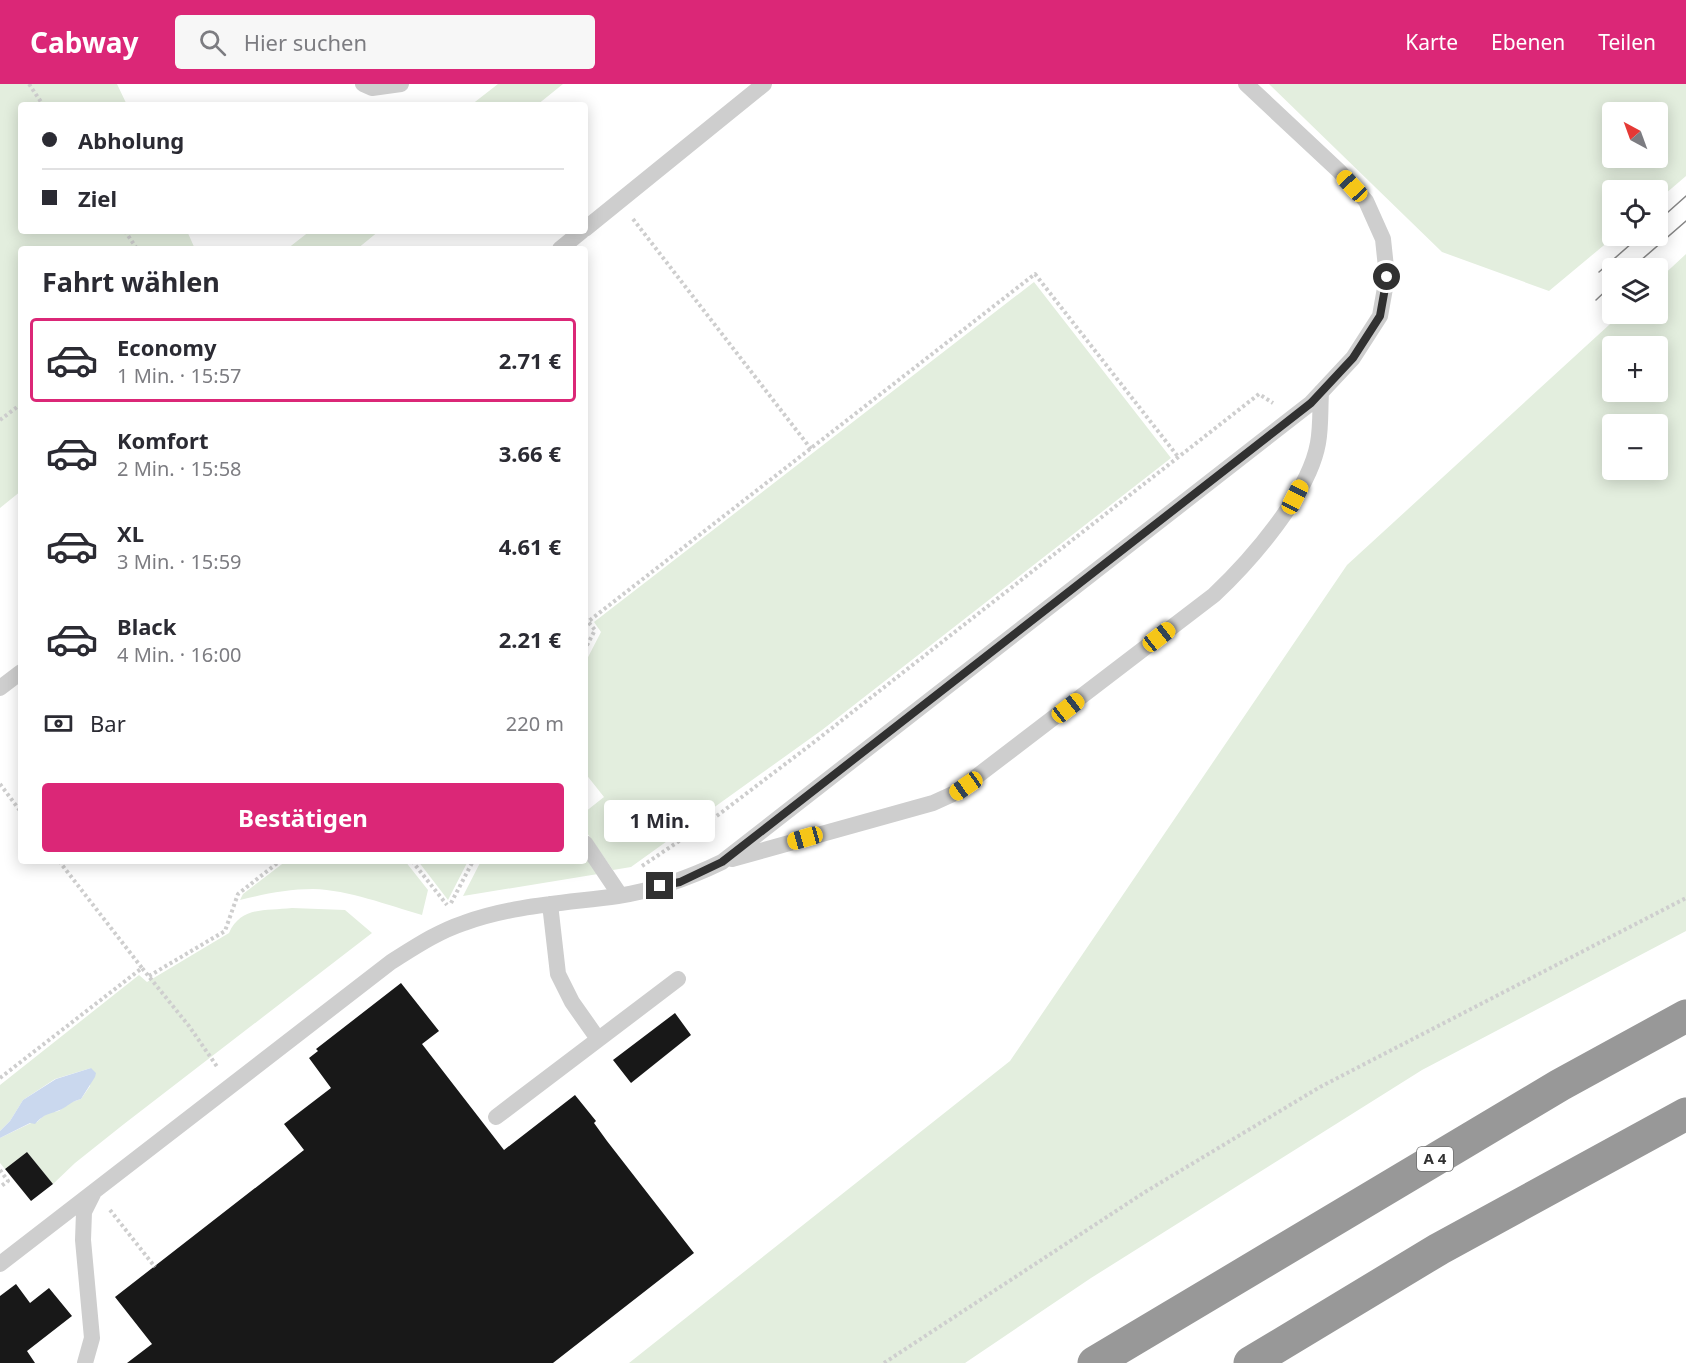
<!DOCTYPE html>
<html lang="de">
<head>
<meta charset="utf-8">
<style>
	body { margin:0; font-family:"Noto Sans",sans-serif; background:#f7f7f7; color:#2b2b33; height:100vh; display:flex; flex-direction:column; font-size:22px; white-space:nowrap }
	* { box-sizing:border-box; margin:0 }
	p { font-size:20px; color:#7c7c81 }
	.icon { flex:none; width:33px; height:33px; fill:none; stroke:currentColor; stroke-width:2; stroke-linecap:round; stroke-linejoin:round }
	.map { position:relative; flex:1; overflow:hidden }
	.sheet { position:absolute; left:18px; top:162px; width:570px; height:618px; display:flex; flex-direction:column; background:#fff; border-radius:6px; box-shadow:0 3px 15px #0003 }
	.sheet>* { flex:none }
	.hud { position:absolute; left:18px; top:18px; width:570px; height:132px; border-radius:6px; box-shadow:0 3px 15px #0003; display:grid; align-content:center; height:132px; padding:0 24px; background:#fff }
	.needle { width:39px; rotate:319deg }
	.buttons { position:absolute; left:1602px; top:18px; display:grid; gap:12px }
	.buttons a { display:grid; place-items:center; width:66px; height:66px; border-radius:6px; background:#fff; box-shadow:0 3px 15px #0003; font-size:30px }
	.end { position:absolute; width:27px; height:27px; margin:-14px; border:8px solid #313131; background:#fff; box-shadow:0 0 0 3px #fff }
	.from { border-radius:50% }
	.bubble { position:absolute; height:42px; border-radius:6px; background:#fff; box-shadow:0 3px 15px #0003; font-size:20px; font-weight:700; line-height:42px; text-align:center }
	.car { position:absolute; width:18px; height:36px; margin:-18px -9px; border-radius:8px; box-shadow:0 0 4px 2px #0007; background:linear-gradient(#f5c518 24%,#345 0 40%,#f5c518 0 76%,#345 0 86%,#f5c518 0) }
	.hud b { display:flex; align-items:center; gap:21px; height:57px; font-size:22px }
	.hud b+b { border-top:2px solid #e1e1e2 }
	.hud i { width:15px; height:15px; background:#2b2b33 }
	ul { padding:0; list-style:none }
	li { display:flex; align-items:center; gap:18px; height:84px; margin:0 12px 9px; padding:0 12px; border:3px solid transparent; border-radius:6px }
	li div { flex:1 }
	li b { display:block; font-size:22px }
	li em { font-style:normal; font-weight:700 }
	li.selected { border-color:#db2777 }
	li>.icon { width:54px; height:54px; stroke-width:1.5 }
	h2 { padding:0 24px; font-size:27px; line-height:72px }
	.pay { display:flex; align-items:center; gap:15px; height:66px; padding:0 24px; font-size:22px }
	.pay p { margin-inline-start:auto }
	.primary-button { display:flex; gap:12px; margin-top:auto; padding:12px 24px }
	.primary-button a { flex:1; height:69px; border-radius:6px; background:#db2777; color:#fff; font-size:24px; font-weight:700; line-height:69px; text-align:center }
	header { display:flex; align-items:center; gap:36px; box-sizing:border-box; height:84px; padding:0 30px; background:#db2777; color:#fff }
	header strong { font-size:28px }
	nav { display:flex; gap:33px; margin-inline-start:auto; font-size:21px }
	.search { width:420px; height:54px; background:#f7f7f7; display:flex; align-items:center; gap:15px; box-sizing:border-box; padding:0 21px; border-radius:6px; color:#7c7c81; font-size:22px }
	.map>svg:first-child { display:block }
	.green { fill:#e3eede; fill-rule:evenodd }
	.water { fill:#cad8ee }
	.building { fill:#181818 }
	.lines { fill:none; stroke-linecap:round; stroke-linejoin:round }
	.path { stroke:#cecece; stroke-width:4; stroke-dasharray:3 3; stroke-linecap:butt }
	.service { stroke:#cecece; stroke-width:16 }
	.motorway { stroke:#989898; stroke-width:33 }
	.tram { stroke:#868686; stroke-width:1.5 }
	.route { stroke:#313131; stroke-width:8 }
	.labels { text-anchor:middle; stroke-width:6; stroke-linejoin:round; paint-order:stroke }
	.shield { fill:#fff; stroke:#6f6f6f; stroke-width:1.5 }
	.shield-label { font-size:15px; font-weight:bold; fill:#313131 }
</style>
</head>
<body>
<header>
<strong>Cabway</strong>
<div class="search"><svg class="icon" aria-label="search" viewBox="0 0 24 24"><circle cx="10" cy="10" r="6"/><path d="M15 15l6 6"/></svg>Hier suchen</div>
<nav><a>Karte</a><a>Ebenen</a><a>Teilen</a></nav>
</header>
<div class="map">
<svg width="1686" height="1279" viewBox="0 0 1686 1279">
	<rect width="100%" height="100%" fill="#fff"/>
	<path class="green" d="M0 0H117L127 21H21V147H187L195 165H21V407L0 424Z
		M498 0H563L537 21H471Z
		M1269 0H1686V92L1658 116V106H1612V152H1615L1549 207 1442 168ZM1612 28H1658V74H1612Z
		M310 147H379L357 165H287Z
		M1686 170V847L1422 986 1091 1194 965 1279H629L1010 977 1347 481 1621 230H1658V196ZM1612 262H1658V308H1612ZM1612 340H1658V386H1612Z
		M1034 198 1171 374 822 646 631 783 613 786 585 746V728L604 713 585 689V579L601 548 594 538Z
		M585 773 598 790 463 812 481 777H585Z
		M286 777H405L428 806 422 831C387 821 349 806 313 805 288 805 264 810 240 816L243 810Z
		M418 777H468L448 816Z
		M292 824 345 826 372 849 124 1040 75 1079 53 1100 27 1068 5 1085 0 1079V1054L31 1039 37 1038 47 1029 59 1027 69 1019 81 1015 90 1002 91 984 55 995 23 1016 10 1037 0 1047V1001L139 891 147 898 229 849C241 822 266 827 292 824Z"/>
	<path class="water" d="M91 984 96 989 95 993 81 1015C72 1017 68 1022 60 1026 48 1031 45 1029 35 1040L30 1039 0 1054V1047L10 1037 23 1016 56 995Z"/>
	<path class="building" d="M401 899 439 947 422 960 504 1066 575 1011 596 1037 594 1039 607 1057 694 1169 553 1279H127L152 1260 115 1213 304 1066 284 1040 331 1004 309 974 318 967 316 965Z
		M675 929 691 951 631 999 613 976Z
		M27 1068 53 1100 31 1117 5 1085Z
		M16 1200 30 1219 49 1204 72 1232 27 1267 35 1279H0V1212Z"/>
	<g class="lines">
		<path class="path" d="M29 0 43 21
			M633 135 811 365
			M125 147 137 165
			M0 336 21 320
			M585 534 595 546 585 565
			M585 540 1035 190 1179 374
			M0 700 21 728
			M59 777 142 884
			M412 777 447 821
			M642 782 718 731 809 662 1259 310 1273 319
			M451 819 473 777
			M149 892 225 847 238 810 280 777
			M0 994 142 884 189 942 218 984
			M0 1086 8 1097 0 1103
			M110 1126 155 1183
			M884 1279 1145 1108 1320 1003 1686 814"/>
		<path class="service" d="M363 0 372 4 401 0
			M585 145 764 0
			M560 165 582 147
			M0 604 21 588
			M585 759 620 811
			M732 775 933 719 955 709 1214 511C1251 476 1309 410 1318 359 1321 343 1320 325 1321 308
			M550 820 558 890 572 918 598 955
			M496 1033 678 895
			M0 1180 391 878C415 863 437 848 464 839 513 821 567 819 618 812 656 806 687 795 722 778L1311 319 1353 274 1380 232 1387 193 1383 155 1366 117 1339 87 1246 0
			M85 1279 92 1254 83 1156 84 1128 93 1110"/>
		<path class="motorway" d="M1094 1279 1560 1001 1686 932
			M1250 1279 1439 1165 1686 1030"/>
		<path class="tram" d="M1658 137 1686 112
			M1632 184 1686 137
			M1599 188 1640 152
			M1596 216 1612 201"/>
	</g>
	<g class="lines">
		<path class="route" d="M660 802 680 798 722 778 1311 319 1353 274 1380 232 1387 193"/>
	</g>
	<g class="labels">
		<rect class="shield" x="1417" y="1063" width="36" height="24" rx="4.5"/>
		<g class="shield-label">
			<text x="1435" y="1080">A 4</text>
		</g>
	</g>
</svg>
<div class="buttons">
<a><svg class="needle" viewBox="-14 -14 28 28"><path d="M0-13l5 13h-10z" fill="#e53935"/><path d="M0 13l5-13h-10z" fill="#7c7c81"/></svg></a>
<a><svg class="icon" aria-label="locate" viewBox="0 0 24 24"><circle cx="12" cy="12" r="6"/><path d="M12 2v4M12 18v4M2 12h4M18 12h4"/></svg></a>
<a><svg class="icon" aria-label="layers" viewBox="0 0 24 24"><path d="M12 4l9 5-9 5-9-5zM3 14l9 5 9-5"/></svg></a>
<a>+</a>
<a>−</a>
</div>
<i class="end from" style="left:1387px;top:193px"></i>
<i class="end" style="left:660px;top:802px"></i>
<div class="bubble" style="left:604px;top:716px;width:111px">1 Min.</div>
<i class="car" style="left:1352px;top:102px;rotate:317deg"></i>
<i class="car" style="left:1295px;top:413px;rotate:27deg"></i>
<i class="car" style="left:1159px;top:553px;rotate:52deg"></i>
<i class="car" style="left:1068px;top:624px;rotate:52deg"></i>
<i class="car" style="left:966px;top:702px;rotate:235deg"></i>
<i class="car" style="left:805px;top:754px;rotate:254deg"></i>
<div class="hud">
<b><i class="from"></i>Abholung</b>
<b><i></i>Ziel</b>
</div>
<section class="sheet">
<h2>Fahrt wählen</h2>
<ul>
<li class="selected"><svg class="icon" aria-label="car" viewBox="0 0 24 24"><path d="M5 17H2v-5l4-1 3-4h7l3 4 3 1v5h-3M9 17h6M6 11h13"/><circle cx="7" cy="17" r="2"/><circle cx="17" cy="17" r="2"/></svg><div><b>Economy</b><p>1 Min. · 15:57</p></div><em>2.71 €</em></li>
<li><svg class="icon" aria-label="car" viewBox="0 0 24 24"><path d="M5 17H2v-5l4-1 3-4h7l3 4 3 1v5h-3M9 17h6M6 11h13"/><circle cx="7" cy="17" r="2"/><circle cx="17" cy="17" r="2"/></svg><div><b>Komfort</b><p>2 Min. · 15:58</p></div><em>3.66 €</em></li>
<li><svg class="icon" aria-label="car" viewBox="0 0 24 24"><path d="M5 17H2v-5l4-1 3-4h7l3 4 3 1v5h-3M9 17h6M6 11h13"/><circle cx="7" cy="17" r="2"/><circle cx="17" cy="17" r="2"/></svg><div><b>XL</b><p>3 Min. · 15:59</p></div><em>4.61 €</em></li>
<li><svg class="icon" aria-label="car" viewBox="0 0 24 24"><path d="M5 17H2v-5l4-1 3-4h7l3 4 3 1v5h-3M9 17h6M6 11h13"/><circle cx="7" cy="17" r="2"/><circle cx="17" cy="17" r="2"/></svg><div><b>Black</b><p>4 Min. · 16:00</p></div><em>2.21 €</em></li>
</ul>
<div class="pay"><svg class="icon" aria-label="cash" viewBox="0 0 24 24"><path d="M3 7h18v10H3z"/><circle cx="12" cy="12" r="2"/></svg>Bar<p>220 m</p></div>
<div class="primary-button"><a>Bestätigen</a></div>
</section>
</div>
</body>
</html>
